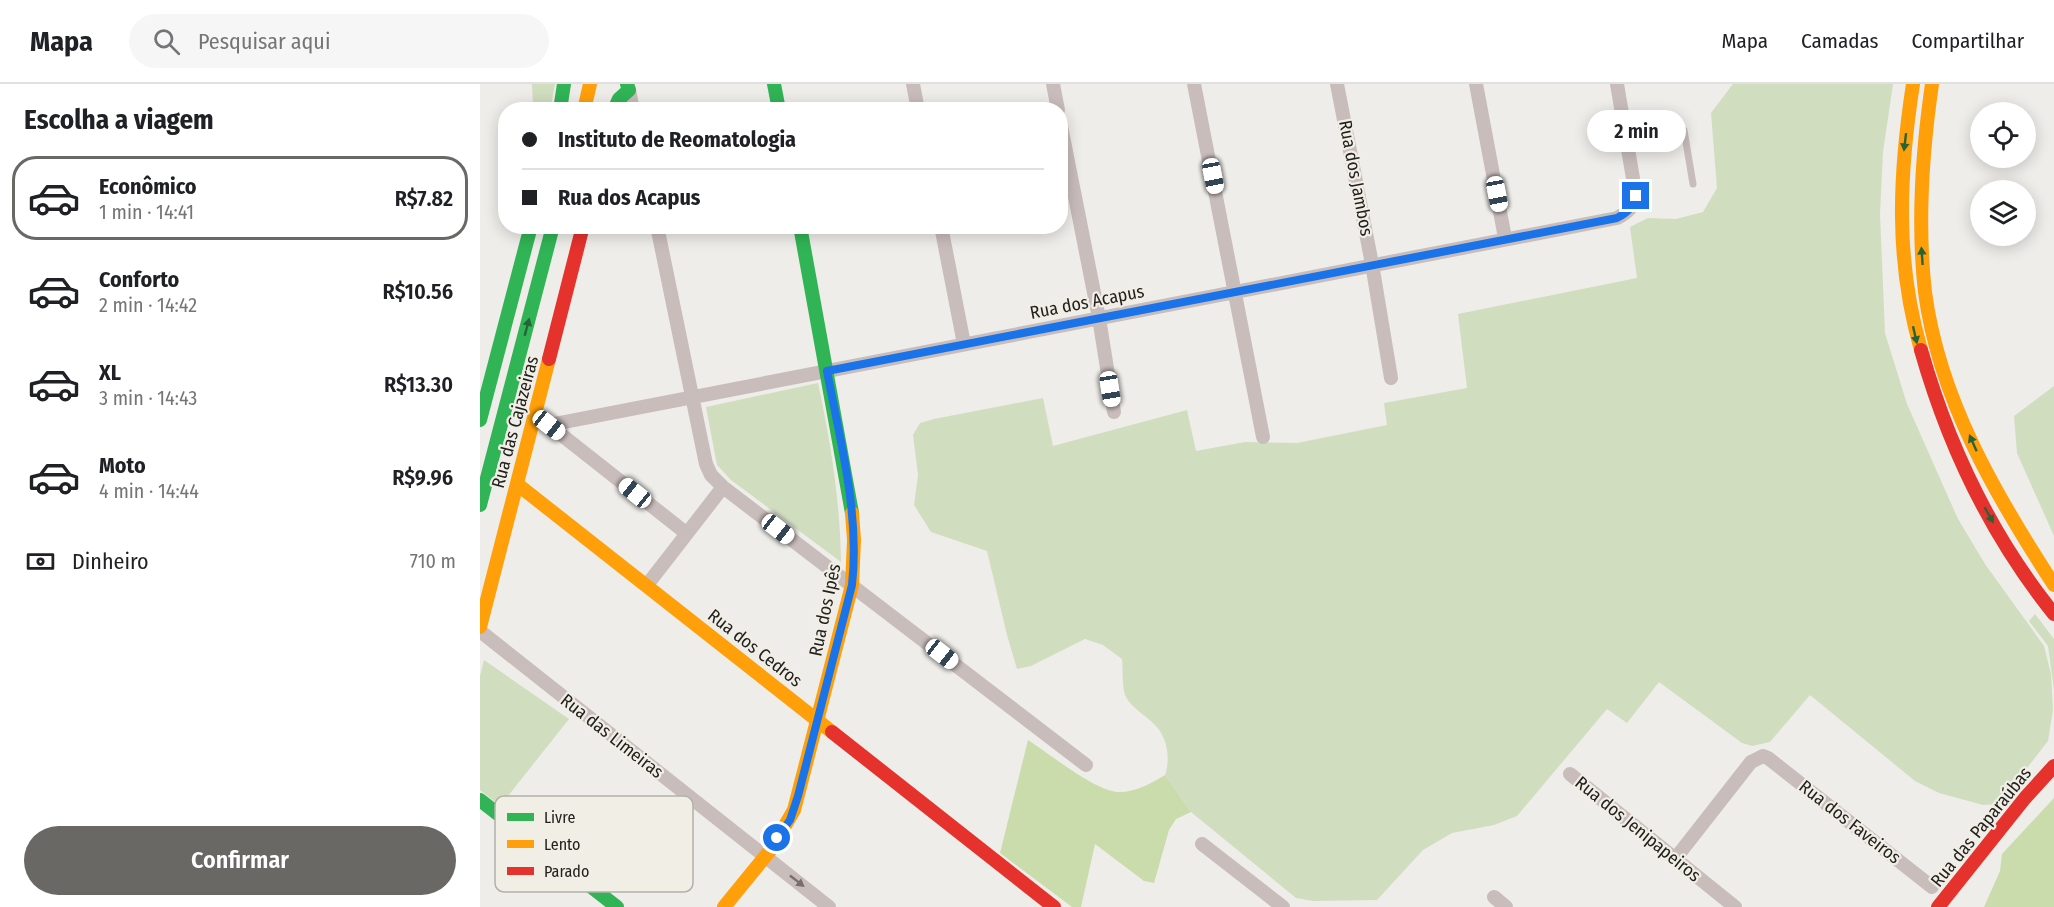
<!DOCTYPE html>
<html lang="pt">
<head>
<meta charset="utf-8">
<style>
	body { margin:0; font-family:"Fira Sans Condensed",sans-serif; background:#f6f6f6; color:#202124; height:100vh; display:flex; flex-direction:column; font-size:22px; white-space:nowrap }
	* { box-sizing:border-box; margin:0 }
	p { font-size:20px; color:#757577 }
	.icon { flex:none; width:33px; height:33px; fill:none; stroke:currentColor; stroke-width:2; stroke-linecap:round; stroke-linejoin:round }
	.map { position:relative; flex:1; overflow:hidden }
	.details { display:flex; flex-direction:column; background:#fff; width:480px }
	.details>* { flex:none }
	.guide { position:absolute; left:18px; top:18px; width:570px; height:132px; border-radius:24px; box-shadow:0 3px 15px #0003; display:grid; align-content:center; height:132px; padding:0 24px; background:#fff }
	.fabs { position:absolute; left:1490px; top:18px; display:grid; gap:12px }
	.fabs a { display:grid; place-items:center; width:66px; height:66px; border-radius:50%; background:#fff; box-shadow:0 3px 15px #0003; font-size:30px }
	.end { position:absolute; width:27px; height:27px; margin:-14px; border:8px solid #1a73e8; background:#fff; box-shadow:0 0 0 3px #fff }
	.from { border-radius:50% }
	.bubble { position:absolute; height:42px; border-radius:21px; background:#fff; box-shadow:0 3px 15px #0003; font-size:20px; font-weight:600; line-height:42px; text-align:center }
	.car { position:absolute; width:18px; height:36px; margin:-18px -9px; border-radius:8px; box-shadow:0 0 4px 2px #0007; background:linear-gradient(#fff 24%,#345 0 40%,#fff 0 76%,#345 0 86%,#fff 0) }
	.guide b { display:flex; align-items:center; gap:21px; height:57px; font-size:22px }
	.guide b+b { border-top:2px solid #e0e0e0 }
	.guide i { width:15px; height:15px; background:#202124 }
	ul { padding:0; list-style:none }
	li { display:flex; align-items:center; gap:18px; height:84px; margin:0 12px 9px; padding:0 12px; border:3px solid transparent; border-radius:24px }
	li div { flex:1 }
	li b { display:block; font-size:22px }
	li em { font-style:normal; font-weight:600 }
	li.current { border-color:#696865 }
	li>.icon { width:54px; height:54px; stroke-width:1.5 }
	h2 { padding:0 24px; font-size:27px; line-height:72px }
	.pay { display:flex; align-items:center; gap:15px; height:66px; padding:0 24px; font-size:22px }
	.pay p { margin-inline-start:auto }
	.action { display:flex; gap:12px; margin-top:auto; padding:12px 24px }
	.action a { flex:1; height:69px; border-radius:36px; background:#696865; color:#fff; font-size:24px; font-weight:600; line-height:69px; text-align:center }
	header { display:flex; align-items:center; gap:36px; box-sizing:border-box; height:84px; padding:0 30px; background:#fff; border-bottom:2px solid #e0e0e0 }
	header strong { font-size:28px }
	nav { display:flex; gap:33px; margin-inline-start:auto; font-size:21px }
	.search { width:420px; height:54px; background:#f6f6f6; display:flex; align-items:center; gap:15px; box-sizing:border-box; padding:0 21px; border-radius:33px; color:#757577; font-size:22px }
	main { display:flex; flex:1; min-height:0 }
	.map>svg:first-child { display:block }
	.green { fill:#d1ddbf }
	.forest { fill:#cadcac }
	.lines { fill:none; stroke-linecap:round; stroke-linejoin:round }
	.lane { stroke:#c9bdbc; stroke-width:7 }
	.street { stroke:#c9bdbc; stroke-width:14 }
	.fast { stroke:#30b455; stroke-width:14 }
	.slow { stroke:#ff9f0a; stroke-width:14 }
	.jam { stroke:#e5322d; stroke-width:14 }
	.oneway { fill:#286337 }
	.oneway2 { fill:#766f6d }
	.route { stroke:#1a73e8; stroke-width:8 }
	.labels { text-anchor:middle; stroke-width:4.5; stroke-linejoin:round; paint-order:stroke }
	.street-label { font-size:18px; fill:#22211e; stroke:#f1eee6 }
	.key { fill:#f1eee6; stroke:#b3b0aa; stroke-width:1.5 }
	.key-label { font-size:16px; fill:#22211e }
</style>
</head>
<body>
<header>
<strong>Mapa</strong>
<div class="search"><svg class="icon" aria-label="search" viewBox="0 0 24 24"><circle cx="10" cy="10" r="6"/><path d="M15 15l6 6"/></svg>Pesquisar aqui</div>
<nav><a>Mapa</a><a>Camadas</a><a>Compartilhar</a></nav>
</header>
<main>
<section class="details">
<h2>Escolha a viagem</h2>
<ul>
<li class="current"><svg class="icon" aria-label="car" viewBox="0 0 24 24"><path d="M5 17H2v-5l4-1 3-4h7l3 4 3 1v5h-3M9 17h6M6 11h13"/><circle cx="7" cy="17" r="2"/><circle cx="17" cy="17" r="2"/></svg><div><b>Econômico</b><p>1 min · 14:41</p></div><em>R$7.82</em></li>
<li><svg class="icon" aria-label="car" viewBox="0 0 24 24"><path d="M5 17H2v-5l4-1 3-4h7l3 4 3 1v5h-3M9 17h6M6 11h13"/><circle cx="7" cy="17" r="2"/><circle cx="17" cy="17" r="2"/></svg><div><b>Conforto</b><p>2 min · 14:42</p></div><em>R$10.56</em></li>
<li><svg class="icon" aria-label="car" viewBox="0 0 24 24"><path d="M5 17H2v-5l4-1 3-4h7l3 4 3 1v5h-3M9 17h6M6 11h13"/><circle cx="7" cy="17" r="2"/><circle cx="17" cy="17" r="2"/></svg><div><b>XL</b><p>3 min · 14:43</p></div><em>R$13.30</em></li>
<li><svg class="icon" aria-label="car" viewBox="0 0 24 24"><path d="M5 17H2v-5l4-1 3-4h7l3 4 3 1v5h-3M9 17h6M6 11h13"/><circle cx="7" cy="17" r="2"/><circle cx="17" cy="17" r="2"/></svg><div><b>Moto</b><p>4 min · 14:44</p></div><em>R$9.96</em></li>
</ul>
<div class="pay"><svg class="icon" aria-label="cash" viewBox="0 0 24 24"><path d="M3 7h18v10H3z"/><circle cx="12" cy="12" r="2"/></svg>Dinheiro<p>710 m</p></div>
<div class="action"><a>Confirmar</a></div>
</section>
<div class="map">
<svg width="1574" height="823" viewBox="0 0 1574 823">
	<rect width="100%" height="100%" fill="#eeede9"/>
	<path class="green" d="M52 0H75L71 21 53 23Z
		M1253 0H1413L1403 68 1400 130 1405 249 1427 320 1478 435 1505 480 1564 562 1571 590 1573 626 1568 657 1519 720 1503 721 1459 709 1435 697 1330 611 1290 658 1272 662 1262 659 1179 598 1147 639 1127 625 1037 732 1014 741 972 749 943 766 897 816 833 817 816 814 711 728 685 691C691 674 687 651 673 639 665 631 651 623 646 613 642 606 643 584 642 575L623 561 605 555 551 582 537 585 527 551 507 467 451 448 434 421 438 391 433 351 440 339 454 335 563 314 573 362 707 326 716 367 765 358 817 359 907 341 904 319 987 304 978 230 1157 194 1150 143 1168 134 1196 135 1223 128 1237 104 1231 29Z
		M338 299C351 359 360 417 361 478L251 396 237 381 226 323Z
		M1574 302V452L1537 369 1534 332Z
		M1555 530 1574 555V606L1568 562 1549 537Z
		M4 576 89 635 20 722 0 706V592Z"/>
	<path class="forest" d="M548 656C570 670 612 705 637 708 654 709 670 700 685 691L711 728 696 735 689 746 674 799 664 797 615 760 601 823H592L520 769Z
		M1574 714V823H1504L1520 787 1522 770Z"/>
	<g class="lines">
		<path class="lane" d="M1145 48 1197 41 1204 46 1213 100"/>
		<path class="street" d="M433 0 438 26
			M573 0 578 26
			M714 0 783 353
			M857 0 892 180 911 294
			M996 0 1025 154
			M149 6 153 26
			M580 37 619 234 634 328
			M177 142 226 380 231 391 243 403 606 681
			M461 142 484 260
			M54 337 69 341 1137 134C1147 129 1154 123 1156 112L1137 0
			M69 341 206 449
			M167 501 243 403
			M0 547 349 823
			M1090 690 1255 823
			M722 760 803 823
			M1195 775 1271 678 1283 672 1288 674 1452 803
			M1014 813 1026 823"/>
		<path class="fast" d="M294 0 299 26
			M80 26 84 0
			M134 26 139 15 149 6 147 0
			M320 142 372 429
			M0 336 51 142
			M0 421 73 142
			M0 716 137 823"/>
		<path class="slow" d="M1433 0C1419 91 1415 176 1441 266
			M1452 0C1442 69 1437 138 1445 208 1459 315 1516 412 1574 501
			M104 26 110 0
			M37 400 352 648
			M0 543 69 275
			M244 823 292 764 314 726 372 501 374 456 372 429"/>
		<path class="jam" d="M1441 266C1468 361 1512 453 1574 530
			M69 275 103 142
			M352 648 574 823
			M1458 823 1545 714 1574 682"/>
	</g>
	<defs><path id="oneway-solid" d="M-6-.8H1V-3.2L6.5 0L1 3.2V.8H-6Z" transform="scale(1.5)"/></defs>
	<g class="oneway">
		<use href="#oneway-solid" transform="translate(1425 58) rotate(97)"/>
		<use href="#oneway-solid" transform="translate(1442 172) rotate(-94)"/>
		<use href="#oneway-solid" transform="translate(47 243) rotate(-75)"/>
		<use href="#oneway-solid" transform="translate(1435 251) rotate(77)"/>
		<use href="#oneway-solid" transform="translate(1493 359) rotate(-114)"/>
		<use href="#oneway-solid" transform="translate(1509 431) rotate(60)"/>
	</g>
	<use class="oneway2" href="#oneway-solid" transform="translate(317 797) rotate(38)"/>
	<g class="lines">
		<path class="route" d="M297 754 310 736 318 712 372 501C380 429 360 357 347 287L1137 134C1147 129 1154 123 1156 112"/>
	</g>
	<g class="labels">
		<g class="street-label">
			<text transform="translate(876 94) rotate(79)" y="6">Rua dos Jambos</text>
			<text transform="translate(607 218) rotate(-11)" y="6">Rua dos Acapus</text>
			<text transform="translate(35 338) rotate(-75)" y="6">Rua das Cajazeiras</text>
			<text transform="translate(345 526) rotate(-78)" y="6">Rua dos Ipês</text>
			<text transform="translate(275 564) rotate(38)" y="6">Rua dos Cedros</text>
			<text transform="translate(132 652) rotate(38)" y="6">Rua das Limeiras</text>
			<text transform="translate(1370 738) rotate(38)" y="6">Rua dos Faveiros</text>
			<text transform="translate(1501 743) rotate(-51)" y="6">Rua das Paparaúbas</text>
			<text transform="translate(1158 745) rotate(39)" y="6">Rua dos Jenipapeiros</text>
		</g>
	</g>
	<rect x="15" y="712" width="198" height="96" rx="9" class="key"/>
	<rect x="27" y="729" width="27" height="8" fill="#30b455"/>
	<rect x="27" y="756" width="27" height="8" fill="#ff9f0a"/>
	<rect x="27" y="783" width="27" height="8" fill="#e5322d"/>
	<g class="key-label">
		<text x="64" y="739">Livre</text>
		<text x="64" y="766">Lento</text>
		<text x="64" y="793">Parado</text>
	</g>
</svg>
<div class="fabs">
<a><svg class="icon" aria-label="locate" viewBox="0 0 24 24"><circle cx="12" cy="12" r="6"/><path d="M12 2v4M12 18v4M2 12h4M18 12h4"/></svg></a>
<a><svg class="icon" aria-label="layers" viewBox="0 0 24 24"><path d="M12 4l9 5-9 5-9-5zM3 14l9 5 9-5"/></svg></a>
</div>
<i class="end from" style="left:297px;top:754px"></i>
<i class="end" style="left:1156px;top:112px"></i>
<div class="bubble" style="left:1107px;top:26px;width:99px">2 min</div>
<i class="car" style="left:733px;top:92px;rotate:169deg"></i>
<i class="car" style="left:1017px;top:110px;rotate:169deg"></i>
<i class="car" style="left:630px;top:305px;rotate:171deg"></i>
<i class="car" style="left:69px;top:341px;rotate:128deg"></i>
<i class="car" style="left:155px;top:409px;rotate:309deg"></i>
<i class="car" style="left:298px;top:445px;rotate:128deg"></i>
<i class="car" style="left:462px;top:570px;rotate:128deg"></i>
<div class="guide">
<b><i class="from"></i>Instituto de Reomatologia</b>
<b><i></i>Rua dos Acapus</b>
</div>
</div>
</main>
</body>
</html>
